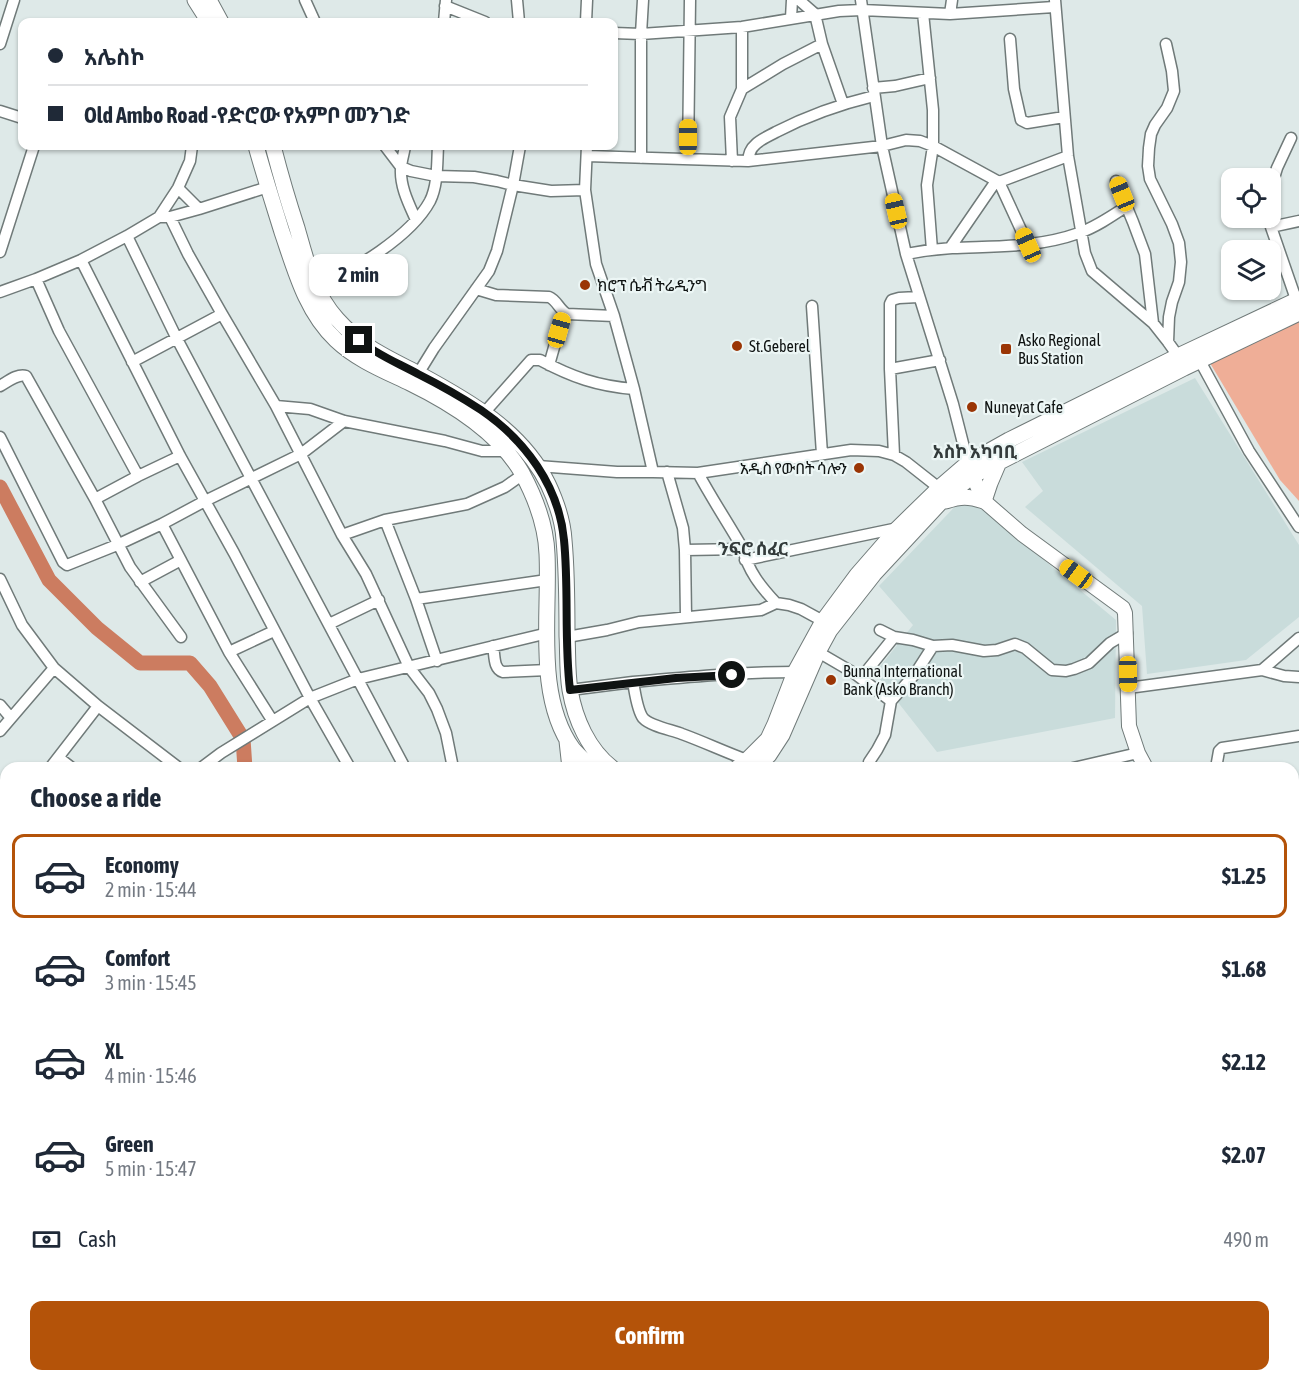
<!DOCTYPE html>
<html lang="en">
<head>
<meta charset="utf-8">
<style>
	body { margin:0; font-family:"Asap Condensed","Noto Sans Ethiopic",sans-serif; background:#f2f2f3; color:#1f2937; height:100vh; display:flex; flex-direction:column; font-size:22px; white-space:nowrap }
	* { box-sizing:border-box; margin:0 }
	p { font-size:20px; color:#747a83 }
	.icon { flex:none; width:33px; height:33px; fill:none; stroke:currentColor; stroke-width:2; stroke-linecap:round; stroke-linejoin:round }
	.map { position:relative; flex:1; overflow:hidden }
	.sheet { position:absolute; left:0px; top:762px; width:1299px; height:620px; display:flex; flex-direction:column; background:#fff; border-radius:18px 18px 0 0; box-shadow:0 2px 4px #0004 }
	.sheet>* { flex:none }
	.banner { position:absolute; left:18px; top:18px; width:600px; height:132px; border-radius:12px; box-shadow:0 2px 4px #0004; display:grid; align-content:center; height:132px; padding:0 30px; background:#fff }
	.controls { position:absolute; left:1221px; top:168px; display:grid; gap:12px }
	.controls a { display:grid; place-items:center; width:60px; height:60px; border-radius:12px; background:#fff; box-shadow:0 2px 4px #0004; font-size:30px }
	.end { position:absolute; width:27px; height:27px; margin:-14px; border:8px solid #0f1312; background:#fff; box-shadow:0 0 0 3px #fff }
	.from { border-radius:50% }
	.bubble { position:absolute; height:42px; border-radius:12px; background:#fff; box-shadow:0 2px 4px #0004; font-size:20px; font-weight:700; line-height:42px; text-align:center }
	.car { position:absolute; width:18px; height:36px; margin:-18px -9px; border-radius:8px; box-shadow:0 0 4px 2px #0007; background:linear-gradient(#f5c518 24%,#345 0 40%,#f5c518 0 76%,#345 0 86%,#f5c518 0) }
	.banner b { display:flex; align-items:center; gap:21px; height:57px; font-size:22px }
	.banner b+b { border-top:2px solid #e0e1e3 }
	.banner i { width:15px; height:15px; background:#1f2937 }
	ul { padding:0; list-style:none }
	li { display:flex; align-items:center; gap:18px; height:84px; margin:0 12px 9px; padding:0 18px; border:3px solid transparent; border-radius:12px }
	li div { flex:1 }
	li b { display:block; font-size:22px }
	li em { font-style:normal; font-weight:700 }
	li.active { border-color:#b45309 }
	li>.icon { width:54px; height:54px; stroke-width:1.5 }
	h2 { padding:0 30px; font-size:27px; line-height:72px }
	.pay { display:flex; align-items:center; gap:15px; height:66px; padding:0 30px; font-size:22px }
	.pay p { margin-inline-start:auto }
	.button { display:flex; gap:12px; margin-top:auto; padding:12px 30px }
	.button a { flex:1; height:69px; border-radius:12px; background:#b45309; color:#fff; font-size:24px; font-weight:700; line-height:69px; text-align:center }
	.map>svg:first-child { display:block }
	.built { fill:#c9dcdb }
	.green { fill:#efae97 }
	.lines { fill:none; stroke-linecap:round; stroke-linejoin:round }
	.river { stroke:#cc7c60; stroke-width:15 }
	.street-casing { stroke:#707a79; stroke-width:13 }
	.secondary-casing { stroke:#707a79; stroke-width:16 }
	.primary-casing { stroke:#707a79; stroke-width:17 }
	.street { stroke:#fff; stroke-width:10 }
	.secondary { stroke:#fff; stroke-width:14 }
	.primary { stroke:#fff; stroke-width:15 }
	.route { stroke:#0f1312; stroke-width:8 }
	.poi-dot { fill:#9a3505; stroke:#ecf6f5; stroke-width:2 }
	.labels { text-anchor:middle; stroke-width:4.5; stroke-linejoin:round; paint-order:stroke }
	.poi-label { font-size:16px; fill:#0f1312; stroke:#ecf6f5; text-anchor:start }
	.neighbourhood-label { font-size:18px; font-weight:bold; fill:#333b3b; stroke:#ecf6f5 }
</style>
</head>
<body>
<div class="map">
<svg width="1299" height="1381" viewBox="0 0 1299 1381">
	<rect width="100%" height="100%" fill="#dee9e8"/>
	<path class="built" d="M1195 378 1299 545V617L1246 660 1147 674 1142 606 1025 507 1043 491 1022 462Z
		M966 495 1116 620 1115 718 937 752 875 673 913 625 879 586Z"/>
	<path class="green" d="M1299 320V501L1280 480 1210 363Z"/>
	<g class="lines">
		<path class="river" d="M0 487 49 580 97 628 140 663H190L210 686 243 739 245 768
			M455 1376 457 1381"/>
		<defs>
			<path id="street" d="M305 0 315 22
				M517 0 519 22
				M799 0 815 14 822 44 843 104
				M861 0 882 146 906 254 953 404 968 463
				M1055 0 1068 156 1085 253 1092 271 1153 323 1168 342
				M445 6 485 22
				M923 13 933 110V146L927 185 932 250
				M950 14 952 0
				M791 18 792 0
				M444 22 446 0
				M586 22 587 0
				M742 27V89
				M614 33 641 34 742 27 839 11 862 10 950 14 1054 7
				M1010 39 1014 89 1021 120 1027 123 1064 117
				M0 44 14 0
				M1166 44 1172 71 1174 91 1167 108 1155 125 1151 134 1149 148 1148 166 1150 179 1172 224 1179 243 1181 262 1179 282 1172 302 1169 317 1168 342 1178 356
				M873 88 895 86 930 78
				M0 111 22 118
				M385 146 401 167 411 171 436 176 474 177 497 181 513 185 551 191 585 190
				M405 146C404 154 401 161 401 169 400 187 409 204 416 220
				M587 156 748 161 882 146 906 140 920 141 933 146 999 182 1068 156
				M641 158V34L643 0
				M688 159 690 0
				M732 161 730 117 742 89 783 64 822 44
				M748 161C749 154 750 149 756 144 761 139 769 136 776 132 807 116 841 104 874 96
				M1116 181 1133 222 1145 254 1153 323
				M999 182 1028 245
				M178 188 199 209
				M1270 191 1277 168 1291 138
				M159 217 178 188 190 161 192 146
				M170 217 188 254 222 314 276 406 342 535 366 574 409 667 429 693 437 709 446 733 453 768
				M127 236 176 337 405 768
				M950 248 996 181
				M0 252 34 146
				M906 254C921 251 936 249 952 248 995 246 1037 248 1079 233 1096 227 1112 216 1127 206
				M81 260 180 456 234 553 310 698 350 768
				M36 279 59 331 138 476 95 499
				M317 288C354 269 410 238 430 201 438 185 437 163 438 146
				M476 289 496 295 549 297C557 300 559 310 567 314L614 316
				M0 292 36 279 81 260 127 236 159 217H170L199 209 268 187
				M1298 305 1271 227 1299 221
				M812 306 822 454
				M1200 361 1249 451 1299 527
				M132 362 222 314
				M549 365 564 312
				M890 369V304L892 300 899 298 918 297
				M418 374 434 348 489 271 497 251 513 185 520 146
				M0 386C7 382 18 373 26 376L95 499 130 567 181 637
				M276 406 310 409 344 421 445 441 482 451H505
				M484 413 531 360H540C572 377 597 386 634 389
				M0 437 63 562 67 565 117 545 162 524 205 501 301 454 344 421
				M894 455 890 369 940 360
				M538 466 617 472H653L634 389 614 316 596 264 585 190 587 146
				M653 472 698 473C712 499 728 523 743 549
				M667 472 683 528 685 550
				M698 473 851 450 879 451 894 455 906 462 939 488
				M138 476 180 456
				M385 520 416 599 437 661
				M162 524 229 652 272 720
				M342 535 385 520 467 504 505 487 522 475
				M745 560 898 528
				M0 579 22 625 54 668 98 706 179 768
				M140 582 181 560
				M416 599 547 580
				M686 617 685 550 743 549C748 571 761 587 776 603
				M329 624 379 600
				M880 630 894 637 913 640 933 646 952 645 984 651 997 650 1015 644 1025 648 1052 670 1066 671 1074 669 1089 663 1110 643 1127 633
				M567 637 607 630 639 622 761 610 776 603 789 605 801 609 823 621
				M493 646C495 655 493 669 503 672L548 670
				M229 652 274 631
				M818 652 854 673 891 701 885 735 877 750 869 762
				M1262 670 1299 638
				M861 678 894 637
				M1128 688 1262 670 1284 676 1299 677
				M570 690 633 682
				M891 701 915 674 933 646
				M0 705 11 718
				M0 731 54 668
				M59 758 72 768
				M747 760C725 752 704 742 682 734 672 730 650 726 643 718 637 710 635 692 633 682 687 677 741 672 795 672
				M50 768 98 706
				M201 768 221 753 310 698 358 679 548 633
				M1073 768 1138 753
				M1216 768 1219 751 1222 748 1299 736
				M0 799 6 804
				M0 826 6 819
				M0 881 6 886
				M1293 1077 1299 1084
				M0 1135 6 1127
				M1293 1178 1299 1179
				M1293 1228 1299 1229
				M0 1284 6 1305
				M1293 1301 1299 1302
				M0 1322 6 1335
				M1293 1334H1299
				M26 1376 28 1381
				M167 1376 169 1381
				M232 1376 234 1381
				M290 1376 292 1381
				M1157 1376V1381
				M1214 1376 1215 1381
				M1264 1376V1381
				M687 1377 696 1381
				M308 1381 326 1376
				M1048 1381 1050 1376"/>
			<path id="secondary" d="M969 468 984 501 1022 534 1123 608 1125 613 1129 726 1138 753 1146 768
				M0 1319 6 1316
				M839 1376 865 1381
				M1019 1376 1023 1381"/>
			<path id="primary" d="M195 0 209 22
				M209 0 221 22
				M256 146C264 175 273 203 282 232 295 270 306 312 336 340 357 360 385 371 410 383 451 403 499 433 522 473 535 497 546 527 547 554 550 615 535 697 573 749 579 756 586 762 592 768
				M273 146C280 173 288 201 297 228 306 260 314 294 337 319 362 347 386 357 419 374 469 401 522 431 548 484 556 501 563 521 564 540 567 572 567 604 567 636 568 653 567 672 570 690 575 719 588 749 612 768
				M946 501C961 496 968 496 984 501L990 483 999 462
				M567 741 570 768
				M737 768 743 764 768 739 775 724 795 672 823 621 857 575 898 528 939 488 968 463 1009 440 1178 356 1299 299
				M756 768 769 755 782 735 818 652 830 630 874 574 940 503 972 476 1184 368 1299 313"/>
		</defs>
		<use href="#street" class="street-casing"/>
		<use href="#secondary" class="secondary-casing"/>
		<use href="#primary" class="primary-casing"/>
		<use href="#street" class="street"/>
		<use href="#secondary" class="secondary"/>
		<use href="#primary" class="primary"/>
	</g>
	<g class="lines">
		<path class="route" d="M359 340C377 355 398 363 418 374 440 385 461 397 481 410 525 440 559 486 564 540 569 590 564 640 570 690L676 678 732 675"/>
	</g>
	<g class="poi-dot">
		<circle cx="585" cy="285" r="6"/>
		<circle cx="737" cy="346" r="6"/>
		<rect x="1000" y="343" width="12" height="12" rx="3"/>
		<circle cx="972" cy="407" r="6"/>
		<circle cx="859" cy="468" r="6"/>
		<circle cx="831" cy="680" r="6"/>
	</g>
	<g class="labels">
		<g class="poi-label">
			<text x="597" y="291">ክሮፕ ሴቭ ትሬዲንግ</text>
			<text x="1018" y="346">Asko Regional<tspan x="1018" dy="18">Bus Station</tspan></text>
			<text x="749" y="352">St.Geberel</text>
			<text x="984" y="413">Nuneyat Cafe</text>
			<text x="847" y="474" text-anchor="end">አዲስ የውበት ሳሎን</text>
			<text x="843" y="677">Bunna International<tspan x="843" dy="18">Bank (Asko Branch)</tspan></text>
		</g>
		<g class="neighbourhood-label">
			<text x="975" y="458">አስኮ አካባቢ</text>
			<text x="753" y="555">ንፍሮ ሰፈር</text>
		</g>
	</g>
</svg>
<div class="controls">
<a><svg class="icon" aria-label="locate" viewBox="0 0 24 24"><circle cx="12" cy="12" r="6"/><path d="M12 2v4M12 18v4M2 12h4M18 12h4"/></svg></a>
<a><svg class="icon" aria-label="layers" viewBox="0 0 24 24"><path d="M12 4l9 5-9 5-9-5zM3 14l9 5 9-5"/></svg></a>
</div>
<i class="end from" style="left:732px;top:675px"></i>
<i class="end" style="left:359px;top:340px"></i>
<div class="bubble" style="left:309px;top:254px;width:99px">2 min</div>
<i class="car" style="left:688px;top:137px;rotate:0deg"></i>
<i class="car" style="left:1122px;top:194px;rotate:338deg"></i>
<i class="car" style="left:896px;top:211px;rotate:347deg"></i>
<i class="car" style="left:1028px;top:245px;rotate:336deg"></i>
<i class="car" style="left:559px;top:330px;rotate:16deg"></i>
<i class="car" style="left:1076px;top:574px;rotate:306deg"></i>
<i class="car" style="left:1128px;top:674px;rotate:179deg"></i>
<div class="banner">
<b><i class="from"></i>አሌስኮ</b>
<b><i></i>Old Ambo Road -የድሮው የአምቦ መንገድ</b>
</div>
<section class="sheet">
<h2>Choose a ride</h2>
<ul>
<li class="active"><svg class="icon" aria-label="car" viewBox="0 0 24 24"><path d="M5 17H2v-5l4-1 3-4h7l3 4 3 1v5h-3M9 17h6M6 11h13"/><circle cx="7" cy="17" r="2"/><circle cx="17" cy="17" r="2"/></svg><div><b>Economy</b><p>2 min · 15:44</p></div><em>$1.25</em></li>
<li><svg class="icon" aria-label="car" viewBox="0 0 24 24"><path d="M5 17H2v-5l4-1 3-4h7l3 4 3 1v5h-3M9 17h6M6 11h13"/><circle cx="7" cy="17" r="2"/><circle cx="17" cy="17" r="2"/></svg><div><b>Comfort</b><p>3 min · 15:45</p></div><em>$1.68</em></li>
<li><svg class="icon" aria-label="car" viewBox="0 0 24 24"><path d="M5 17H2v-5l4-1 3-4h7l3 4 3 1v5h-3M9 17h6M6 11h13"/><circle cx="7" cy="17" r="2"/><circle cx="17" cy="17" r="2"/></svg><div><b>XL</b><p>4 min · 15:46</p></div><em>$2.12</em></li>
<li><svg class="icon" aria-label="car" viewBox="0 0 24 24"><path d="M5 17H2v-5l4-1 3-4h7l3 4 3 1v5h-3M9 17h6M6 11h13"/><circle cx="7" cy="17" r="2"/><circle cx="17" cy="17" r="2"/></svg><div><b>Green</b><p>5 min · 15:47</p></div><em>$2.07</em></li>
</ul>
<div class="pay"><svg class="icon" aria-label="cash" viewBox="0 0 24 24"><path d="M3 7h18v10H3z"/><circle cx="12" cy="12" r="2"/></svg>Cash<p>490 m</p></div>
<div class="button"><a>Confirm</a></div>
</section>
</div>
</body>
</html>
